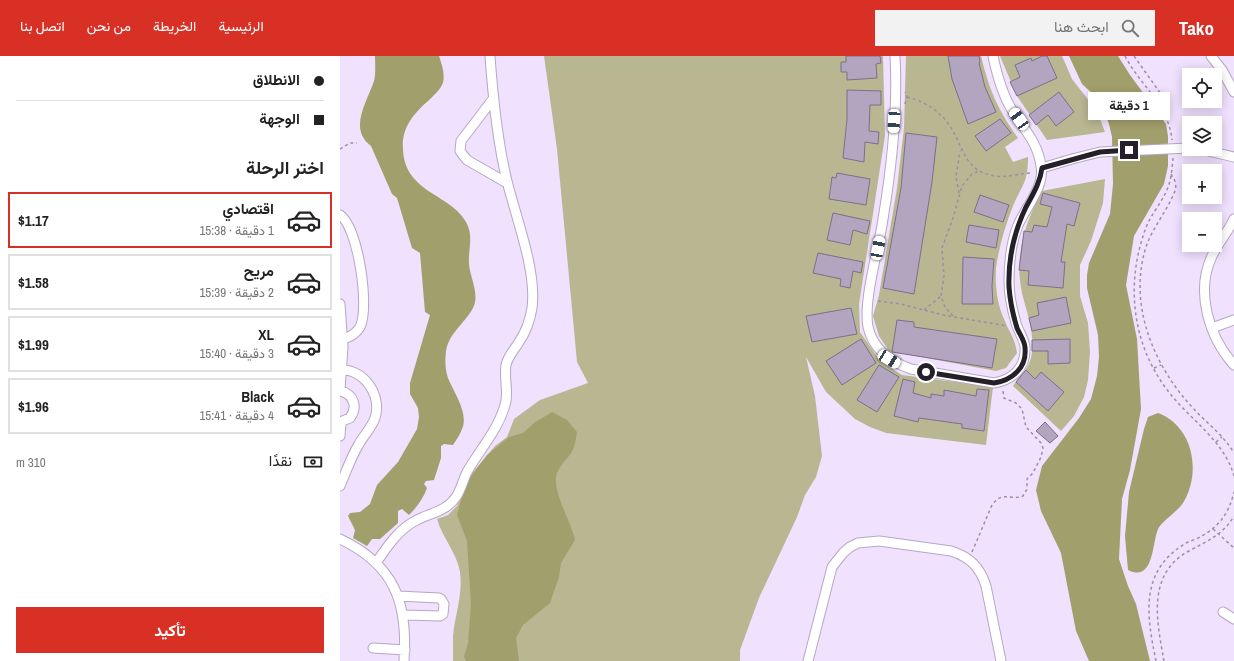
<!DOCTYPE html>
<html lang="ar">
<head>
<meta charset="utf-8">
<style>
	body { margin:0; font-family:"Archivo Narrow",Vazirmatn,sans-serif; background:#f2f2f2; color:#222; direction:rtl; height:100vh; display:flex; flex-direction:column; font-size:15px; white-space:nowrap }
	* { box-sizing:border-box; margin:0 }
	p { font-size:13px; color:#767676 }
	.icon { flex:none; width:22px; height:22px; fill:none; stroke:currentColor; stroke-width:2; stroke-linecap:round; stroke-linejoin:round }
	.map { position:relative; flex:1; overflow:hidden; direction:ltr }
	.side { display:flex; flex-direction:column; background:#fff; width:340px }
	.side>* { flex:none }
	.top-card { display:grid; align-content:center; height:88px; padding:0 16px; background:#fff }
	.controls { position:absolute; left:842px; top:12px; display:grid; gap:8px }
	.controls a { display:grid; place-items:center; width:40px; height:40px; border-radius:0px; background:#fff; box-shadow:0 2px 10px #0003; font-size:20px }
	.end { position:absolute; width:18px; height:18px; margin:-9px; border:5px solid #251f2a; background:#fff; box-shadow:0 0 0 2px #fff }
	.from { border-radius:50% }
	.bubble { position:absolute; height:28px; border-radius:0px; background:#fff; box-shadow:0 2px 10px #0003; font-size:13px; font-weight:700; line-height:28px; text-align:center; direction:rtl }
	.car { position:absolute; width:12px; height:24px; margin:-12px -6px; border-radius:5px; box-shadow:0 0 3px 1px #0007; background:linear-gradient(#fff 24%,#345 0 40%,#fff 0 76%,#345 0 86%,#fff 0) }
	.top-card b { display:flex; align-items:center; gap:14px; height:38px; font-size:15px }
	.top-card b+b { border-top:1px solid #e0e0e0 }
	.top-card i { width:10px; height:10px; background:#222 }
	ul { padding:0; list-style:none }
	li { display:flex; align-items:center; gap:12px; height:56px; margin:0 8px 6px; padding:0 8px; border:2px solid #e0e0e0; border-radius:0px }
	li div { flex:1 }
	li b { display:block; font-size:15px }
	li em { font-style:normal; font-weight:700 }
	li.active { border-color:#d93025 }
	li>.icon { width:36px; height:36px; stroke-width:1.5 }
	h2 { padding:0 16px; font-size:18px; line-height:48px }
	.pay { display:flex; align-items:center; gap:10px; height:44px; padding:0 16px; font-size:15px }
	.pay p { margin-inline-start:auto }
	.primary-button { display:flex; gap:8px; margin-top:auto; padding:8px 16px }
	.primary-button a { flex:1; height:46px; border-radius:0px; background:#d93025; color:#fff; font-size:16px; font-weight:700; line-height:46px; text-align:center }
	header { display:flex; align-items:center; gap:24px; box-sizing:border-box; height:56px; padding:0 20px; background:#d93025; color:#fff }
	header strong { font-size:19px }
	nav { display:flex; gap:22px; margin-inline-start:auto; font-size:14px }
	.search { width:280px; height:36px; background:#f2f2f2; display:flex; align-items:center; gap:10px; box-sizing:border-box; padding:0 14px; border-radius:0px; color:#767676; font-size:15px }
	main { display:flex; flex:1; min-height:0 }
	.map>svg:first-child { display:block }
	.green { fill:#b8b792 }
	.water { fill:#a19f6b }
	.building { fill:#b3a4c0; stroke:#7d6f89 }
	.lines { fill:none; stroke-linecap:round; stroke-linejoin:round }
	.minor-casing { stroke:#b6a7c3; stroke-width:11 }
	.path { stroke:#9a8fa4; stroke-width:1.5; stroke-dasharray:3 3; stroke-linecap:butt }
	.minor { stroke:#fff; stroke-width:9 }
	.minor-bridge-casing { stroke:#b6a7c3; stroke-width:11; stroke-linecap:butt }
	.minor-bridge { stroke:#fff; stroke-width:9 }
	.route { stroke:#251f2a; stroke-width:5 }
</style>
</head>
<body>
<header>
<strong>Tako</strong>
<div class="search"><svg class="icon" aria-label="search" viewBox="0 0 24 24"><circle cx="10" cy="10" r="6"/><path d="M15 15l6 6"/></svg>ابحث هنا</div>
<nav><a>الرئيسية</a><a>الخريطة</a><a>من نحن</a><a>اتصل بنا</a></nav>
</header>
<main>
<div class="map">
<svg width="894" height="605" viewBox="0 0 894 605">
	<rect width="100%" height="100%" fill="#f0e1fe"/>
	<path class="green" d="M204 0H543L545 80 519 248 520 276 540 305 562 319 653 331 646 389 546 377 530 371 515 363 486 336 466 301 475 340 482 400 476 421 465 439 457 461 419 542 400 594V605H113C113 597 113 588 113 580 115 559 123 538 120 516 117 497 102 481 97 463L108 459 117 450 128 422 155 390 167 381 174 363 200 344 248 327 237 306 217 93Z
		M566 0H641C650 36 657 52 678 82L665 91 673 106 688 101C688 127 682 129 673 150 665 170 659 191 656 212 655 229 657 248 664 263 669 276 675 282 677 297L666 312 656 315 549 295 539 280 533 260 539 239 557 132 564 72Z
		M660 0H722L732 23 757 55 765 76 707 84 677 40Z
		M765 123 763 147 751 185 740 209V240L748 267 750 296 748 324 744 341 734 360 721 375 673 330C679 320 688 314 691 302 696 280 687 258 682 237 674 201 685 166 702 135Z"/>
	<path class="water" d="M35 0H99C102 9 106 20 102 29 99 35 92 41 88 45 73 58 61 73 63 94 65 137 111 138 126 166 134 180 128 193 129 208 130 222 140 238 133 252 125 267 109 277 106 295 105 304 105 313 108 322 114 337 129 357 122 373 120 379 116 384 113 389L104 388 101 390V402L94 424 86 425 84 428 87 432C83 443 77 451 69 459L62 453 58 455V467L40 483H32L27 490 13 482 15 474 8 460 10 457 20 456 30 448 37 429 58 406 77 373 79 361 78 352 70 338V327L90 259 85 256 80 197 72 192 57 142 52 138 31 90C8 73 27 46 34 25 36 17 35 8 35 0Z
		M729 0H778L790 19 826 68 828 80V110L824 128 794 180 786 229 797 283 801 353 790 414 782 443 779 503 788 530 796 548 810 605H749L736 575 721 497 701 455 696 434 702 410 739 362 751 343 757 320 759 301 758 279 747 232V219L749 207 770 158 773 128 772 81 769 68 765 57 754 39 742 28Z
		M212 356 227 364 237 376C236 382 235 389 233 394 228 403 218 410 216 421 214 438 231 466 235 484L221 507 219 521 210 547 183 569 176 582 179 605H126L124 601 128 587 131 548 127 485 117 459 121 444 129 423 147 399 169 381 183 377 194 367Z
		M818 357C853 370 862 416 843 447 837 456 822 465 818 473 812 487 814 527 788 514L785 480 789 436 804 373 808 361Z"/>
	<path class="building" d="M506 0H540L541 7 536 8 537 22 507 24V16H501V6H506Z
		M608 0H639L640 6 639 7 645 31 656 56 628 68 612 23Z
		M702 0H707L717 22 677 40 670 26 680 21 675 9 691 2 692 5Z
		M507 34 541 35V49H530L529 75 539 76 538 88 525 86 524 106 503 102 507 63Z
		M719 36 734 56 716 70 708 59 696 69 689 59Z
		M660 63 671 77 646 95 635 80Z
		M566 77 597 81 592 126 574 238 543 232 561 132Z
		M497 117 530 123 526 149 489 143 492 121 496 122Z
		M703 137 740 147 734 170 727 168 721 206H725L723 232 688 229 689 215 679 214 684 175 692 176 694 169 707 171 712 151 700 148Z
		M640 139 669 149 663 166 634 156Z
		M493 157 530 165 527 178 513 174 510 189 487 184Z
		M629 169 659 174 656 192 626 186Z
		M478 197 523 206 521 217 513 215 510 232 500 230 501 223 473 217Z
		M623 201 654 203 652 230 653 248H622Z
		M726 241 731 267 692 275 689 262 699 259 697 247Z
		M511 252 517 278 472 286 466 260Z
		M557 264 574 266V271L657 283 652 312 552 296Z
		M521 283 536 307 502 329 486 305Z
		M730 283V307L708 308V295H692V284Z
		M539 309 559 321 537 356 517 344Z
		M686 314 695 323 701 316 724 336 708 355 676 326Z
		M563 323 575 326 573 337 591 342V338L604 340V334L636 340 637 333 649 334 644 375 622 372V368L579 362 578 366 554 360Z
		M705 366 718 380 710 387 696 375Z"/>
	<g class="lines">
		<defs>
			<path id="minor" d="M555 0C558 54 552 109 543 163 539 192 523 244 528 271 533 293 551 306 571 313L654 327C672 324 686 312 685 292 685 284 678 275 676 267 672 253 669 239 669 225 669 206 671 187 678 169 686 151 705 130 701 110 698 87 684 73 672 54 662 38 657 19 653 0
				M871 0 882 14 894 36
				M153 43 121 85 120 95 127 104 167 127
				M860 93 894 101
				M702 112 732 103
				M0 159C18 170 30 252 20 271 16 278 10 281 3 283
				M894 163C888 176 878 187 872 200 855 236 869 281 894 309
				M0 248 3 291 0 333
				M872 272 894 264
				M0 335C14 338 18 351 10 362L0 366
				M0 380 1 366
				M0 430C6 416 11 401 19 388 24 379 32 371 35 362 42 340 25 314 2 314
				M0 483C55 509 68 547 64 605
				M36 507C47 491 58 474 75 465 89 457 106 456 116 441 121 434 123 424 127 416 140 393 160 372 166 345 168 333 164 321 166 309 168 300 175 293 179 286 186 276 190 264 192 252 197 215 176 162 167 125 157 84 153 42 150 0
				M58 540 99 542 101 543 104 548 103 558 100 560 64 559
				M883 556 894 563
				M33 592 65 594
				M468 605 492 511 503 497 510 491 518 487 539 485 611 495C630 501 640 511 646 530L661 605"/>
		</defs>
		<use href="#minor" class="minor-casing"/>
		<path class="path" d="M785 0C800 29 829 50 832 84
			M794 0 823 41 826 47V62
			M567 41C583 45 597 53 607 66 624 88 622 116 656 120 668 122 680 117 692 117
			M565 48 567 41 565 36
			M0 93 10 87H17
			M833 102C832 114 831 127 825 138 820 148 812 158 807 169 785 225 791 287 828 335 850 364 884 384 894 420
			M831 118 835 125 836 132C829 153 813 170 806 191 788 248 813 308 851 350 865 366 883 378 894 397
			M619 137 616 121 620 95
			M538 245 561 248 603 259 667 270
			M584 254 601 240
			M613 260 605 251 601 240 604 220 602 192 613 162 622 130 632 118 639 115
			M814 312 821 309
			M876 386 882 381
			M873 473 894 492
			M632 496 652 449C663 434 670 445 683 440L687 433V423L693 417 701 401 703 392 701 387 686 371 682 353 676 347 664 342 663 335
			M816 605C807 561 799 517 843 489 848 485 855 484 860 481 879 471 889 457 894 436
			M824 605C817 566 806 518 849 495 867 485 883 479 894 460"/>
		<use href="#minor" class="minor"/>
		<defs>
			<path id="minor-bridge" d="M732 103 760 96 849 92"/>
		</defs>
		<use href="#minor-bridge" class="minor-bridge-casing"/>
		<use href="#minor-bridge" class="minor-bridge"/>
	</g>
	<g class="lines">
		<path class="route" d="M586 316 654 327C672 324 687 312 685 292 685 285 680 279 677 272 673 259 670 245 669 231 668 203 674 176 686 151 693 138 700 127 702 112L760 96 789 94"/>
	</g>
</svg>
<div class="controls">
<a><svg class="icon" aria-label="locate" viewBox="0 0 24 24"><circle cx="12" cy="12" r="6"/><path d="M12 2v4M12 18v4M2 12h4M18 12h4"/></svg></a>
<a><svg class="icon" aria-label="layers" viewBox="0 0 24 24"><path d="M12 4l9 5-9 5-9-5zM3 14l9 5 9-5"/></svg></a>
<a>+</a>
<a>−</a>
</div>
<i class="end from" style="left:586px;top:316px"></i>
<i class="end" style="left:789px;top:94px"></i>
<div class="bubble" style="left:748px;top:36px;width:82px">1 دقيقة</div>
<i class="car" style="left:679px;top:63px;rotate:325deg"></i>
<i class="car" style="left:554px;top:65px;rotate:183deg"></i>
<i class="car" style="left:538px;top:192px;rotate:11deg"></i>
<i class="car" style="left:549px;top:303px;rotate:121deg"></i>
</div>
<section class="side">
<div class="top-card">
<b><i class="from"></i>الانطلاق</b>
<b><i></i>الوجهة</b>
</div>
<h2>اختر الرحلة</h2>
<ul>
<li class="active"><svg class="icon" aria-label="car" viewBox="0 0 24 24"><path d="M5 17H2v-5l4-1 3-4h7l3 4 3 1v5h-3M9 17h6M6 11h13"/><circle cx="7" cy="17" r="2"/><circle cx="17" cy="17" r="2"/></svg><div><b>اقتصادي</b><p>1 دقيقة · 15:38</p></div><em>$1.17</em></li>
<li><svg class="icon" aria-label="car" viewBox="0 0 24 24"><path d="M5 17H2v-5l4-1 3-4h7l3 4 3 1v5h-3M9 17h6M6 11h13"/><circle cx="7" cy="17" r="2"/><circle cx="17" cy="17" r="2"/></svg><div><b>مريح</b><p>2 دقيقة · 15:39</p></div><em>$1.58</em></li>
<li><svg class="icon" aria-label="car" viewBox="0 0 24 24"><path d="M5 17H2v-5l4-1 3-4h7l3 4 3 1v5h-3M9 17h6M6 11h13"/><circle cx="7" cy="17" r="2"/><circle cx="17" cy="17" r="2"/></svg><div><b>XL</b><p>3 دقيقة · 15:40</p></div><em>$1.99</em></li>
<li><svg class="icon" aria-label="car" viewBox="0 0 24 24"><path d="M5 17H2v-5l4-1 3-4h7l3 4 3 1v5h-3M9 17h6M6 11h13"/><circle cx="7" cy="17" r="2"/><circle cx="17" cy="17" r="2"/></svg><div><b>Black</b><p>4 دقيقة · 15:41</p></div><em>$1.96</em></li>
</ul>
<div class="pay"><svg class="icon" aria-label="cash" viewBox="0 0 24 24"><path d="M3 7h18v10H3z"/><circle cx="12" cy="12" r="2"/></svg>نقدًا<p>310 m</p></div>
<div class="primary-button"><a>تأكيد</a></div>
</section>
</main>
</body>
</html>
